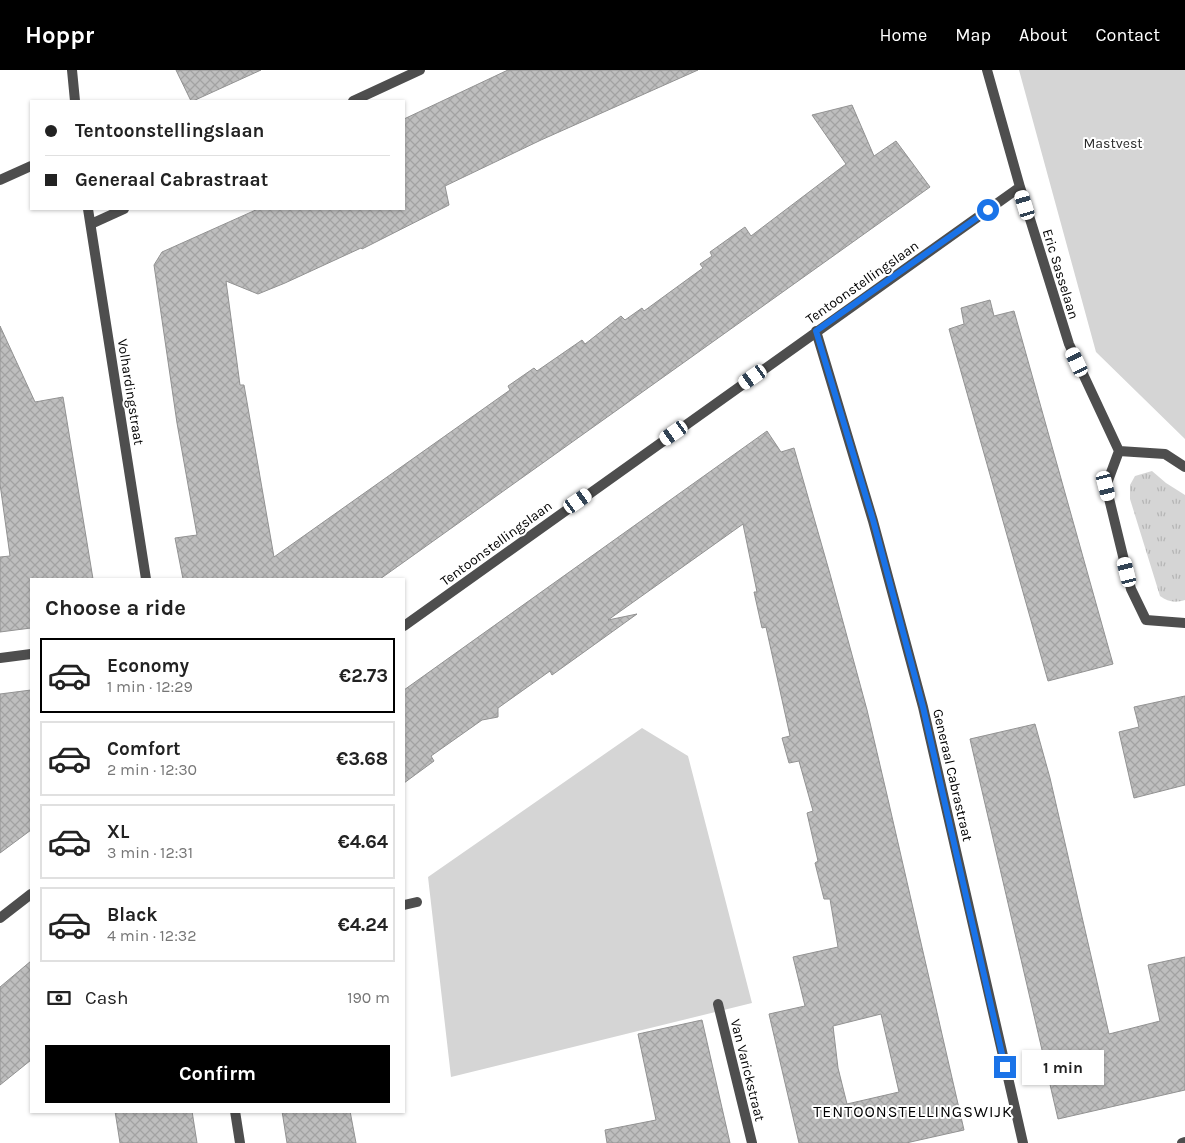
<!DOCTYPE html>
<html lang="en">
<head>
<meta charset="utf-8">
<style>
	body { margin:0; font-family:Karla,sans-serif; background:#f6f6f6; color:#222; height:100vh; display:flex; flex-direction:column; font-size:19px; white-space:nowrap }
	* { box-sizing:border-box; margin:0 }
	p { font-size:16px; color:#767676 }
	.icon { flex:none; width:28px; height:28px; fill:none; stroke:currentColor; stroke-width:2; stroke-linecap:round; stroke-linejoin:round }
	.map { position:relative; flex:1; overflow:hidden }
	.drawer { position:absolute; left:30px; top:508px; width:375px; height:535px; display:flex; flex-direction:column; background:#fff; border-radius:0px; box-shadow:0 1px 4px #0004 }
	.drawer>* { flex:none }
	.guide { position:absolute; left:30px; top:30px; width:375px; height:110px; border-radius:0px; box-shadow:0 1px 4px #0004; display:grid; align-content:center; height:110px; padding:0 15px; background:#fff }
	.end { position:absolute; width:22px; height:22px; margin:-11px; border:6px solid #1a73e8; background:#fff; box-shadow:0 0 0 2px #fff }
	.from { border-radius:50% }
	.bubble { position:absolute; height:35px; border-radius:0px; background:#fff; box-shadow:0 1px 4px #0004; font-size:16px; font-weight:700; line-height:35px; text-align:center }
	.car { position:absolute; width:15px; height:30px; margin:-15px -8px; border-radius:6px; box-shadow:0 0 4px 1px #0007; background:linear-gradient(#fff 24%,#345 0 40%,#fff 0 76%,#345 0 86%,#fff 0) }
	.guide b { display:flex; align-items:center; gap:18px; height:48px; font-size:19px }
	.guide b+b { border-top:1px solid #e0e0e0 }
	.guide i { width:12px; height:12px; background:#222 }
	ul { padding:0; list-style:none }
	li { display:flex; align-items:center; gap:15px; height:75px; margin:0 10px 8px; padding:0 5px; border:2px solid #e0e0e0; border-radius:0px }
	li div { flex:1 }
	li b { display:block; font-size:19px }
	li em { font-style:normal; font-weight:700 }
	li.selected { border-color:#000 }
	li>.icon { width:45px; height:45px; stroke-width:1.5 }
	h2 { padding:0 15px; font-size:22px; line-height:60px }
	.pay { display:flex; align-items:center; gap:12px; height:55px; padding:0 15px; font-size:19px }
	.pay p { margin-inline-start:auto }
	.primary-button { display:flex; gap:10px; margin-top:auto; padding:10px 15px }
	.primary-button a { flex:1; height:58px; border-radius:0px; background:#000; color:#fff; font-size:20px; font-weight:700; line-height:58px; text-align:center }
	header { display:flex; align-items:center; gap:30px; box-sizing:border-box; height:70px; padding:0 25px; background:#000; color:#fff }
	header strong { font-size:24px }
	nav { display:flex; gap:28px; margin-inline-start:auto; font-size:18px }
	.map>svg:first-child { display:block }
	.grass { fill:url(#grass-tufts) }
	.park { fill:#d5d5d5 }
	.building { fill:url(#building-cross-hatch); stroke:#929292; fill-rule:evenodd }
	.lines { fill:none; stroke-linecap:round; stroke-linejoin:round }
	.minor { stroke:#4e4e4e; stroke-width:10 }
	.tertiary { stroke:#4e4e4e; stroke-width:10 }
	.route { stroke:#1a73e8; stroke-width:6 }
	.labels { text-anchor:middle; stroke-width:4; stroke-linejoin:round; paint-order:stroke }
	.park-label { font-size:14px; fill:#2c2c2c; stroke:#fff }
	.street-label { font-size:14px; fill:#000; stroke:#fff }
	.quarter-label { font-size:16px; letter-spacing:1px; fill:#000; stroke:#fff }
</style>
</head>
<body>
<header>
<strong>Hoppr</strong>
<nav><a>Home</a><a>Map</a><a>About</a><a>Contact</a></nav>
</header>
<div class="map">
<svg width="1185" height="1073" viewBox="0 0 1185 1073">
	<defs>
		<pattern id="grass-tufts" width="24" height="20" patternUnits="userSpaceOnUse" patternTransform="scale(1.25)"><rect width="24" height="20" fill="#d5d5d5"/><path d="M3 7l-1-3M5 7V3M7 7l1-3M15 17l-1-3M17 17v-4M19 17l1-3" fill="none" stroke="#b5b5b5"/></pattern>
		<pattern id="building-cross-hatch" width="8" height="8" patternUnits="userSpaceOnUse" patternTransform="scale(1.25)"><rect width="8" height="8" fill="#bebebe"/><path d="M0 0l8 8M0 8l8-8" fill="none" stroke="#a2a2a2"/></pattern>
	</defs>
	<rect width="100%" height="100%" fill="#fff"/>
	<path class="grass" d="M1152 401 1166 413 1185 425V530C1175 533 1168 532 1160 526L1130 429V415L1135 406Z"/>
	<path class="park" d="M1019 0H1185V369L1096 282Z
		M642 658 688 686 752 933 451 1007 428 807Z"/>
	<path class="building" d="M176 0H261L193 31H191Z
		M508 0H698L541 70 445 116 449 135 362 179 361 178 285 213 258 224 226 211 240 315H244L274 487 510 320 508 316 534 298 537 301 582 270 585 274 621 246 625 250 642 238 644 241 703 198 700 194 712 186 710 182 745 157 751 166 846 94 812 45 852 35 874 86 896 71 930 117 380 509H183L175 468 197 465 177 353 154 195 162 182 258 139H404V49Z
		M990 230 994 246 1014 241 1113 594 1048 611 949 259 964 254 961 238Z
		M0 256 35 332 63 327 93 509H31V558L0 562V487L10 486 0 414Z
		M767 361 781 382 794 378 830 504 867 640 887 725 964 1060 906 1073H799L769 944 805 936 793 887 838 877 830 829H824L815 793 818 791 807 743 813 741 799 691 789 693 782 668 790 666 766 557 762 558 754 522H757L743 454 608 550 637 544 552 605 550 601 498 638V647L482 650 431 686 434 691 404 713V620ZM881 944 899 1022 847 1034 838 998 833 956Z
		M31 620V760L0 783V624Z
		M1185 626V715L1134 728 1119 662 1139 657 1134 637Z
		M1035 654 1050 708 1109 964 1160 951 1148 895 1185 887V1020L1058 1049 970 669Z
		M31 891V990L0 1015V917Z
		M702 950 730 1073H607L605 1060 656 1050 638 964Z
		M115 1041H192L197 1073H120Z
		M282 1041H350L356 1073H287Z"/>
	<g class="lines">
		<path class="minor" d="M72 0 75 31
			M987 0 1020 117 1069 274 1119 381 1165 384 1185 397
			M353 31 420 0
			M0 110 31 96
			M88 139 146 509
			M91 154 124 139
			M816 261 873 451 923 637 1023 1073
			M1119 381 1106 416 1131 519 1146 550 1185 553
			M404 556 1020 117
			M0 588 31 584
			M404 835 417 832
			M0 848 31 824
			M718 934 752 1073
			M235 1041 240 1073"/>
		<path class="tertiary" d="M1182 1073 1185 1072"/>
	</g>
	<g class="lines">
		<path class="route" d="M988 140 816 261 873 450 923 637 1005 997"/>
	</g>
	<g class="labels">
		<g class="park-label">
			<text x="1113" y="78">Mastvest</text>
		</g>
		<g class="street-label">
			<text transform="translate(1061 204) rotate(73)" y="5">Eric Sasselaan</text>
			<text transform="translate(862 212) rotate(-35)" y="5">Tentoonstellingslaan</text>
			<text transform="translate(131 322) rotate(81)" y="5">Volhardingstraat</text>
			<text transform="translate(496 473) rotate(-36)" y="5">Tentoonstellingslaan</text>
			<text transform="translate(953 705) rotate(77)" y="5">Generaal Cabrastraat</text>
			<text transform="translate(748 1000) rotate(76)" y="5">Van Varickstraat</text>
		</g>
		<g class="quarter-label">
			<text x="913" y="1047">TENTOONSTELLINGSWIJK</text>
		</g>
	</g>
</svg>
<i class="end from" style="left:988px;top:140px"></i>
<i class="end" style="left:1005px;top:997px"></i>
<div class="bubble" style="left:1022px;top:980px;width:82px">1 min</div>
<i class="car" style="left:1025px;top:135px;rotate:343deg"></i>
<i class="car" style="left:1077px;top:292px;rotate:335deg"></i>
<i class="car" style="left:753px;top:307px;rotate:235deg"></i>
<i class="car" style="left:674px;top:363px;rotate:235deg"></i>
<i class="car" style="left:1106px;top:416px;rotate:166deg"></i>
<i class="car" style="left:578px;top:431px;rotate:55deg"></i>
<i class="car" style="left:1127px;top:502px;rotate:346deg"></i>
<div class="guide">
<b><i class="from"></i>Tentoonstellingslaan</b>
<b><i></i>Generaal Cabrastraat</b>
</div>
<section class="drawer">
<h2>Choose a ride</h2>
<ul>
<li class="selected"><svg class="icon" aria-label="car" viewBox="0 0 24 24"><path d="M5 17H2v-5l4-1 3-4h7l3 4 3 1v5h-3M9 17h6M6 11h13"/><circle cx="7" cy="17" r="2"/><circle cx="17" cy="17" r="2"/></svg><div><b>Economy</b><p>1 min · 12:29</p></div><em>€2.73</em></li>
<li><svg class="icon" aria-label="car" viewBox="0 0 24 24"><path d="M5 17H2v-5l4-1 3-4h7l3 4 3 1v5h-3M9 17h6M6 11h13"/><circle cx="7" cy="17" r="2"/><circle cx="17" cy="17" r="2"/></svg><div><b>Comfort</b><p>2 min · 12:30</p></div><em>€3.68</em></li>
<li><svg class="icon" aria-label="car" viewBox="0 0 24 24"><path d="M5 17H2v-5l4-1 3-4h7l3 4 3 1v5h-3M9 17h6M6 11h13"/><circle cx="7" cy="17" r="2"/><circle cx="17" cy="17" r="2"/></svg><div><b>XL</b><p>3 min · 12:31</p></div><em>€4.64</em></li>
<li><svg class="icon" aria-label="car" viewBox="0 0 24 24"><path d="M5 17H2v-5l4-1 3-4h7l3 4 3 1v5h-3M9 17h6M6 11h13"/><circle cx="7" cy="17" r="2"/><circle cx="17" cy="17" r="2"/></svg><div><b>Black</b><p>4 min · 12:32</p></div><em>€4.24</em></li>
</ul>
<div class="pay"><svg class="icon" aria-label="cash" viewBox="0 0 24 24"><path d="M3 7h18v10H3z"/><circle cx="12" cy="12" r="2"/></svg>Cash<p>190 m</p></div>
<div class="primary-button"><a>Confirm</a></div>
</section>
</div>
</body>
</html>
